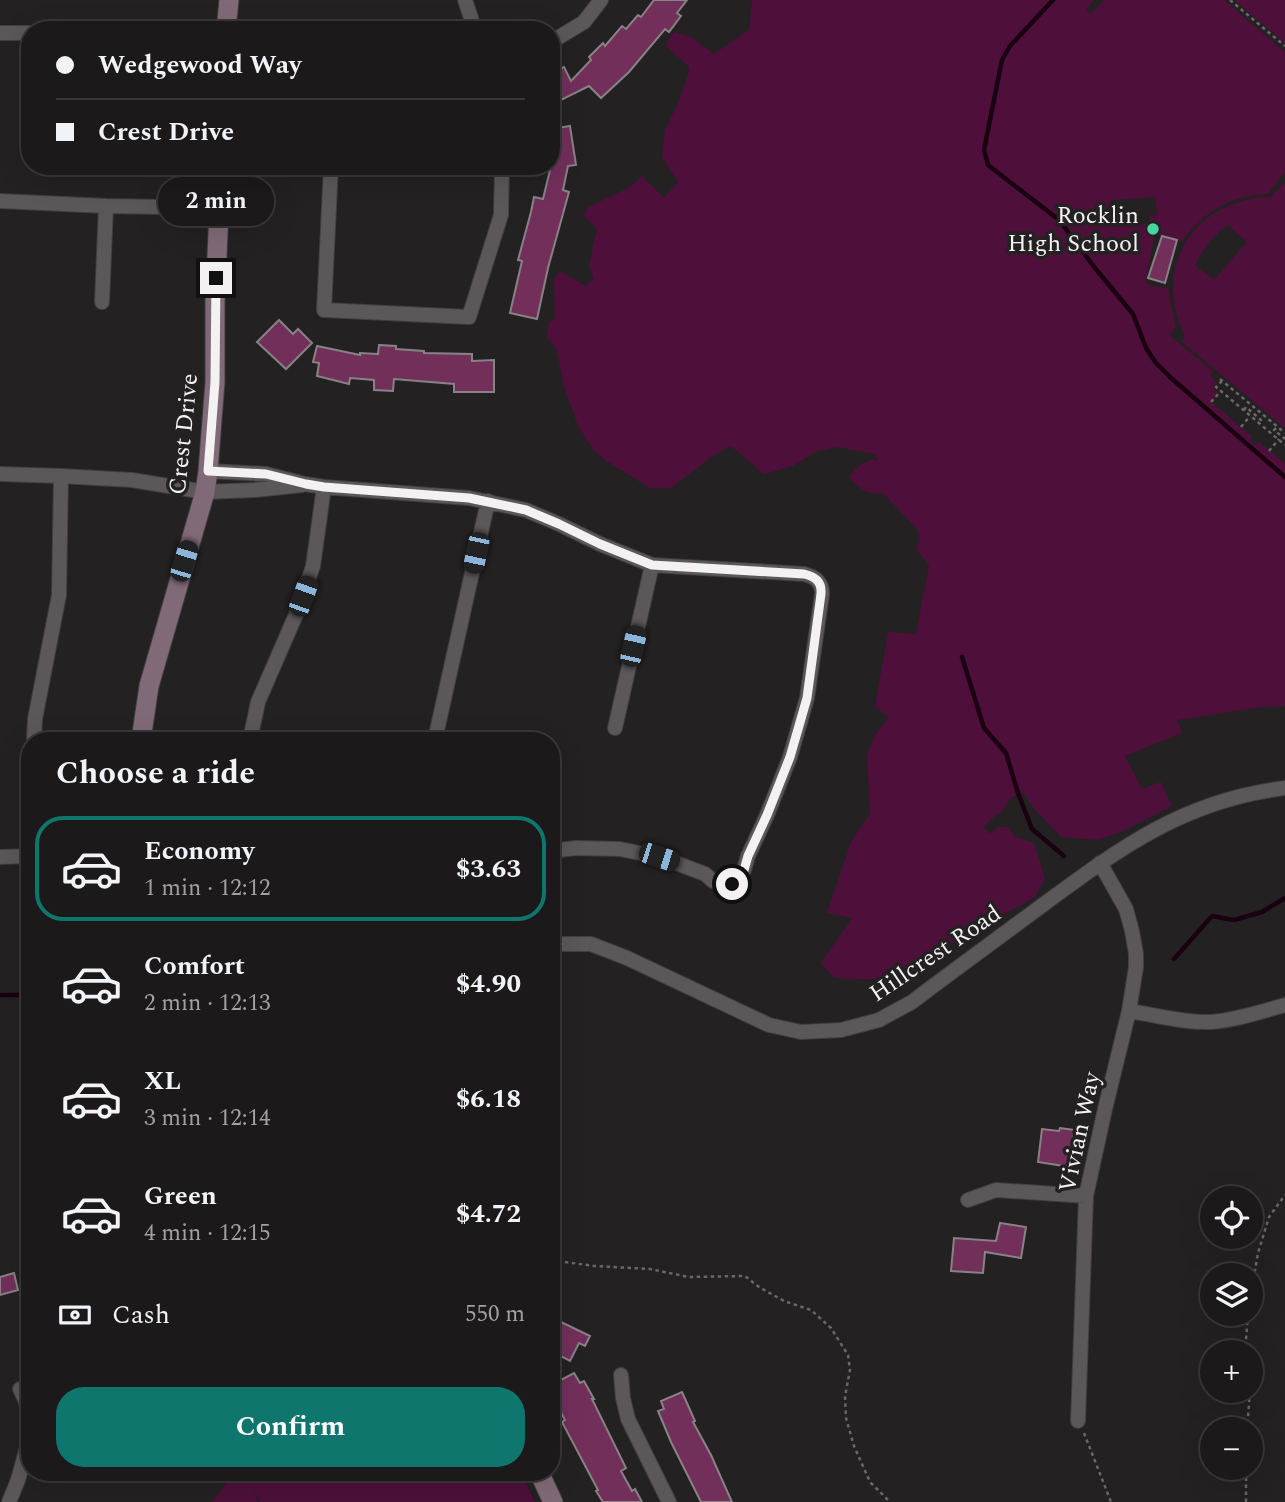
<!DOCTYPE html>
<html lang="en">
<head>
<meta charset="utf-8">
<style>
	body { margin:0; font-family:Spectral,serif; background:#242223; color:#f1f3f6; height:100vh; display:flex; flex-direction:column; font-size:26px; white-space:nowrap }
	* { box-sizing:border-box; margin:0 }
	p { font-size:23px; color:#a0a0a2 }
	.icon { flex:none; width:38px; height:38px; fill:none; stroke:currentColor; stroke-width:2; stroke-linecap:round; stroke-linejoin:round }
	.map { position:relative; flex:1; overflow:hidden }
	.drawer { position:absolute; left:21px; top:732px; width:539px; height:749px; display:flex; flex-direction:column; background:#1b191a; border-radius:28px; box-shadow:0 7px 28px #0002,0 0 0 2px #393839 }
	.drawer>* { flex:none }
	.hud { position:absolute; left:21px; top:21px; width:539px; height:154px; border-radius:28px; box-shadow:0 7px 28px #0002,0 0 0 2px #393839; display:grid; align-content:center; height:154px; padding:0 35px; background:#1b191a }
	.fabs { position:absolute; left:1200px; top:1186px; display:grid; gap:14px }
	.fabs a { display:grid; place-items:center; width:63px; height:63px; border-radius:50%; background:#1b191a; box-shadow:0 7px 28px #0002,0 0 0 2px #393839; font-size:35px }
	.end { position:absolute; width:32px; height:32px; margin:-16px; border:9px solid #f3f1f2; background:#111; box-shadow:0 0 0 4px #111 }
	.from { border-radius:50% }
	.bubble { position:absolute; height:49px; border-radius:24px; background:#1b191a; box-shadow:0 7px 28px #0002,0 0 0 2px #393839; font-size:23px; font-weight:700; line-height:49px; text-align:center }
	.car { position:absolute; width:21px; height:42px; margin:-21px -10px; border-radius:9px; box-shadow:0 0 5px 2px #0007; background:linear-gradient(#222 24%,#8ab4d8 0 40%,#222 0 76%,#8ab4d8 0 86%,#222 0) }
	.hud b { display:flex; align-items:center; gap:24px; height:66px; font-size:26px }
	.hud b+b { border-top:2px solid #393839 }
	.hud i { width:18px; height:18px; background:#f1f3f6 }
	ul { padding:0; list-style:none }
	li { display:flex; align-items:center; gap:21px; height:105px; margin:0 14px 10px; padding:0 21px; border:4px solid transparent; border-radius:28px }
	li div { flex:1 }
	li b { display:block; font-size:26px }
	li em { font-style:normal; font-weight:700 }
	li.current { border-color:#0f766e }
	li>.icon { width:63px; height:63px; stroke-width:1.5 }
	h2 { padding:0 35px; font-size:32px; line-height:84px }
	.pay { display:flex; align-items:center; gap:18px; height:77px; padding:0 35px; font-size:26px }
	.pay p { margin-inline-start:auto }
	.action { display:flex; gap:14px; margin-top:auto; padding:14px 35px }
	.action a { flex:1; height:80px; border-radius:28px; background:#0f766e; color:#fff; font-size:28px; font-weight:700; line-height:80px; text-align:center }
	.map>svg:first-child { display:block }
	.green { fill:#4e103a; fill-rule:evenodd }
	.lines { fill:none; stroke-linecap:round; stroke-linejoin:round }
	.stream { stroke:#1a0010; stroke-width:4.5 }
	.building { fill:#722f5a; stroke:#878385; stroke-width:2 }
	.street-casing { stroke:#403e3f; stroke-width:16 }
	.secondary-casing { stroke:#403e3f; stroke-width:21 }
	.path { stroke:#6a6769; stroke-width:2.5; stroke-dasharray:3.5 3.5; stroke-linecap:butt }
	.street { stroke:#5c585a; stroke-width:14 }
	.secondary { stroke:#806a77; stroke-width:19 }
	.route { stroke:#f3f1f2; stroke-width:9 }
	.poi-dot { fill:#47d49e; stroke:#242123; stroke-width:2.5 }
	.labels { text-anchor:middle; stroke-width:7; stroke-linejoin:round; paint-order:stroke }
	.poi-label { font-size:24px; fill:#f3f1f2; stroke:#242123; text-anchor:end }
	.street-label { font-size:24px; fill:#f3f1f2; stroke:#242123 }
</style>
</head>
<body>
<div class="map">
<svg width="1285" height="1502" viewBox="0 0 1285 1502">
	<rect width="100%" height="100%" fill="#242123"/>
	<path class="green" d="M752 0H1094L1086 10 1091 14 1104 0H1224L1285 52V172L1268 194C1229 196 1205 211 1182 241L1155 234 1145 284 1169 289 1170 299 1176 327 1169 335 1213 371 1210 376 1217 382 1213 388 1218 392 1211 402 1251 436 1249 440 1256 445 1259 442 1285 464V706L1262 707 1177 720 1182 733 1125 756 1142 789 1161 782 1172 806 1121 832 1097 840 1061 837 1035 810 1023 792C1005 799 1012 801 1002 811 995 817 989 819 984 827L989 834 998 827H1008L1014 836 1034 843 1045 878 1035 897 885 980 834 978 821 963 852 918 827 913 851 842 870 814 867 754 876 734 889 717 875 707 888 632 916 634 929 565 916 549 920 539 917 529 883 493C866 496 860 488 849 477L855 469 871 459 878 461 875 454 837 447 815 452 793 466 764 474 731 446 710 458 671 488H650L608 462 594 451 578 426 564 386 556 347 547 338 548 324 555 318 554 279 560 271 585 286 594 279 589 265 597 229 584 216 587 208 630 187 642 176 664 198 678 182 662 157 665 130 679 101 690 68 665 45 674 32 692 38 714 54 749 30ZM1155 197 1157 215 1149 216 1150 224 1112 226 1111 199 1115 200Z
		M1234 0H1285V43Z
		M1283 183 1285 185V428L1181 341 1185 337C1151 267 1194 199 1271 197ZM1228 225 1247 242 1214 280 1195 265C1204 248 1213 236 1228 225Z
		M235 1472H520L535 1502H260L252 1484 258 1502H212Z"/>
	<g class="lines">
		<path class="stream" d="M1053 0 1010 46 1002 60 984 150 988 165 1059 220 1095 268 1133 314 1146 348 1156 363 1170 377 1285 477
			M962 657 984 728 1006 753 1018 793 1032 829 1064 856
			M1174 959 1212 916 1234 920 1262 912 1285 898
			M0 995H24L30 997"/>
	</g>
	<path class="building" d="M654 0H687L677 13 681 16 669 32 665 29 629 72 601 98 589 86 551 105V73L564 67 571 81 591 60 589 57 603 43 605 46 622 26 626 29 638 15 641 17Z
		M570 126 576 165 568 166 563 190 569 192 548 268 537 319 510 313 522 261 518 260 531 212 534 197 543 199 551 166V129Z
		M1162 236 1177 240 1165 283 1148 278Z
		M279 320 293 334 298 329 312 343 286 369 257 342Z
		M379 345 396 346V349L424 351V353L472 354V361L494 360V392H454V384L394 379 393 391 374 390V380L350 378 349 384 317 376 319 363 313 362 317 346 360 355V353L378 354Z
		M1060 1128 1075 1130 1070 1167 1038 1162 1042 1129 1059 1131Z
		M1000 1223 1026 1227 1021 1258 985 1252 983 1273 951 1271 954 1238 996 1241Z
		M14 1273 18 1290 0 1295V1277Z
		M561 1322 590 1336 585 1346 579 1343 570 1361 551 1351V1340Z
		M574 1373 580 1383 584 1381 594 1399H592L626 1468 621 1471 632 1491 635 1489 642 1502H603L596 1491 598 1490 562 1422 565 1420 551 1394V1385Z
		M682 1392 695 1421 693 1422 711 1455 732 1502H701L671 1442 658 1411 664 1409 661 1401Z"/>
	<g class="lines">
		<defs>
			<path id="street" d="M465 0 475 30
				M0 33H30
				M551 42 584 22 601 0
				M331 166 324 310 469 317 501 215 502 166
				M0 201 106 206 220 208
				M102 302 106 206
				M208 471 266 474 305 484 324 487 469 498 526 510 559 524 600 544 652 565 804 574C816 577 822 582 822 594L807 698 790 757 767 815 748 856 744 870 740 878 732 884H723L713 881 705 874 679 864 659 857 620 849 576 848 551 851
				M0 474 61 476 132 480 205 492 255 490 302 485
				M615 728 652 565
				M34 740 35 719 59 595 61 476
				M250 740 258 702 298 610 313 566 324 487
				M431 740 436 735 488 501
				M30 823 28 856 30 860
				M0 857 28 856
				M551 945 559 944H591L627 958 769 1025 801 1032 841 1030 879 1020 912 1002C954 970 997 939 1040 907 1120 848 1184 800 1285 788
				M1129 1011C1156 1015 1184 1023 1211 1022 1236 1020 1260 1012 1285 1005
				M968 1200 996 1190 1086 1196
				M621 1375 623 1398 628 1419 669 1502
				M20 1389 30 1410
				M1078 1421 1086 1196 1105 1109 1129 1011 1136 967V954L1132 931 1126 909 1100 863
				M9 1502 18 1480 30 1437"/>
			<path id="secondary" d="M226 30 229 0
				M141 740 149 686 205 492 208 471 215 382V301L221 166
				M539 1472 553 1502"/>
		</defs>
		<use href="#street" class="street-casing"/>
		<use href="#secondary" class="secondary-casing"/>
		<path class="path" d="M1230 0 1285 46
			M1220 379 1285 433
			M1222 381 1216 387 1285 445
			M1211 402 1221 391
			M1244 410 1246 407 1261 420 1264 416
			M1241 427 1250 416
			M1276 428 1274 430 1285 439
			M1269 451 1279 439
			M551 1260 594 1266 650 1269 689 1277 745 1276 759 1287 784 1301 811 1310 831 1328 848 1355 850 1370 845 1396 846 1418 854 1446 870 1482 890 1502
			M1251 1293 1258 1253 1269 1217 1285 1195
			M1245 1353 1248 1314
			M1247 1430 1250 1391
			M1084 1433 1111 1502
			M1246 1502V1468"/>
		<use href="#street" class="street"/>
		<use href="#secondary" class="secondary"/>
	</g>
	<g class="lines">
		<path class="route" d="M216 278 215 382 208 471 266 474 306 484 324 487 469 498 526 510 559 524 600 544 652 565 804 574C816 577 822 582 821 594L807 698 790 757 767 815 748 856 744 870 740 878 732 884"/>
	</g>
	<circle class="poi-dot" cx="1153" cy="229" r="7"/>
	<g class="labels">
		<g class="poi-label">
			<text x="1139" y="223">Rocklin<tspan x="1139" dy="28">High School</tspan></text>
		</g>
		<g class="street-label">
			<text transform="translate(183 434) rotate(-84)" y="8">Crest Drive</text>
			<text transform="translate(935 953) rotate(-34)" y="8">Hillcrest Road</text>
			<text transform="translate(1079 1132) rotate(-78)" y="8">Vivian Way</text>
		</g>
	</g>
</svg>
<div class="fabs">
<a><svg class="icon" aria-label="locate" viewBox="0 0 24 24"><circle cx="12" cy="12" r="6"/><path d="M12 2v4M12 18v4M2 12h4M18 12h4"/></svg></a>
<a><svg class="icon" aria-label="layers" viewBox="0 0 24 24"><path d="M12 4l9 5-9 5-9-5zM3 14l9 5 9-5"/></svg></a>
<a>+</a>
<a>−</a>
</div>
<i class="end from" style="left:732px;top:884px"></i>
<i class="end" style="left:216px;top:278px"></i>
<div class="bubble" style="left:158px;top:177px;width:116px">2 min</div>
<i class="car" style="left:476px;top:553px;rotate:192deg"></i>
<i class="car" style="left:184px;top:561px;rotate:17deg"></i>
<i class="car" style="left:303px;top:596px;rotate:20deg"></i>
<i class="car" style="left:633px;top:646px;rotate:13deg"></i>
<i class="car" style="left:659px;top:857px;rotate:108deg"></i>
<div class="hud">
<b><i class="from"></i>Wedgewood Way</b>
<b><i></i>Crest Drive</b>
</div>
<section class="drawer">
<h2>Choose a ride</h2>
<ul>
<li class="current"><svg class="icon" aria-label="car" viewBox="0 0 24 24"><path d="M5 17H2v-5l4-1 3-4h7l3 4 3 1v5h-3M9 17h6M6 11h13"/><circle cx="7" cy="17" r="2"/><circle cx="17" cy="17" r="2"/></svg><div><b>Economy</b><p>1 min · 12:12</p></div><em>$3.63</em></li>
<li><svg class="icon" aria-label="car" viewBox="0 0 24 24"><path d="M5 17H2v-5l4-1 3-4h7l3 4 3 1v5h-3M9 17h6M6 11h13"/><circle cx="7" cy="17" r="2"/><circle cx="17" cy="17" r="2"/></svg><div><b>Comfort</b><p>2 min · 12:13</p></div><em>$4.90</em></li>
<li><svg class="icon" aria-label="car" viewBox="0 0 24 24"><path d="M5 17H2v-5l4-1 3-4h7l3 4 3 1v5h-3M9 17h6M6 11h13"/><circle cx="7" cy="17" r="2"/><circle cx="17" cy="17" r="2"/></svg><div><b>XL</b><p>3 min · 12:14</p></div><em>$6.18</em></li>
<li><svg class="icon" aria-label="car" viewBox="0 0 24 24"><path d="M5 17H2v-5l4-1 3-4h7l3 4 3 1v5h-3M9 17h6M6 11h13"/><circle cx="7" cy="17" r="2"/><circle cx="17" cy="17" r="2"/></svg><div><b>Green</b><p>4 min · 12:15</p></div><em>$4.72</em></li>
</ul>
<div class="pay"><svg class="icon" aria-label="cash" viewBox="0 0 24 24"><path d="M3 7h18v10H3z"/><circle cx="12" cy="12" r="2"/></svg>Cash<p>550 m</p></div>
<div class="action"><a>Confirm</a></div>
</section>
</div>
</body>
</html>
